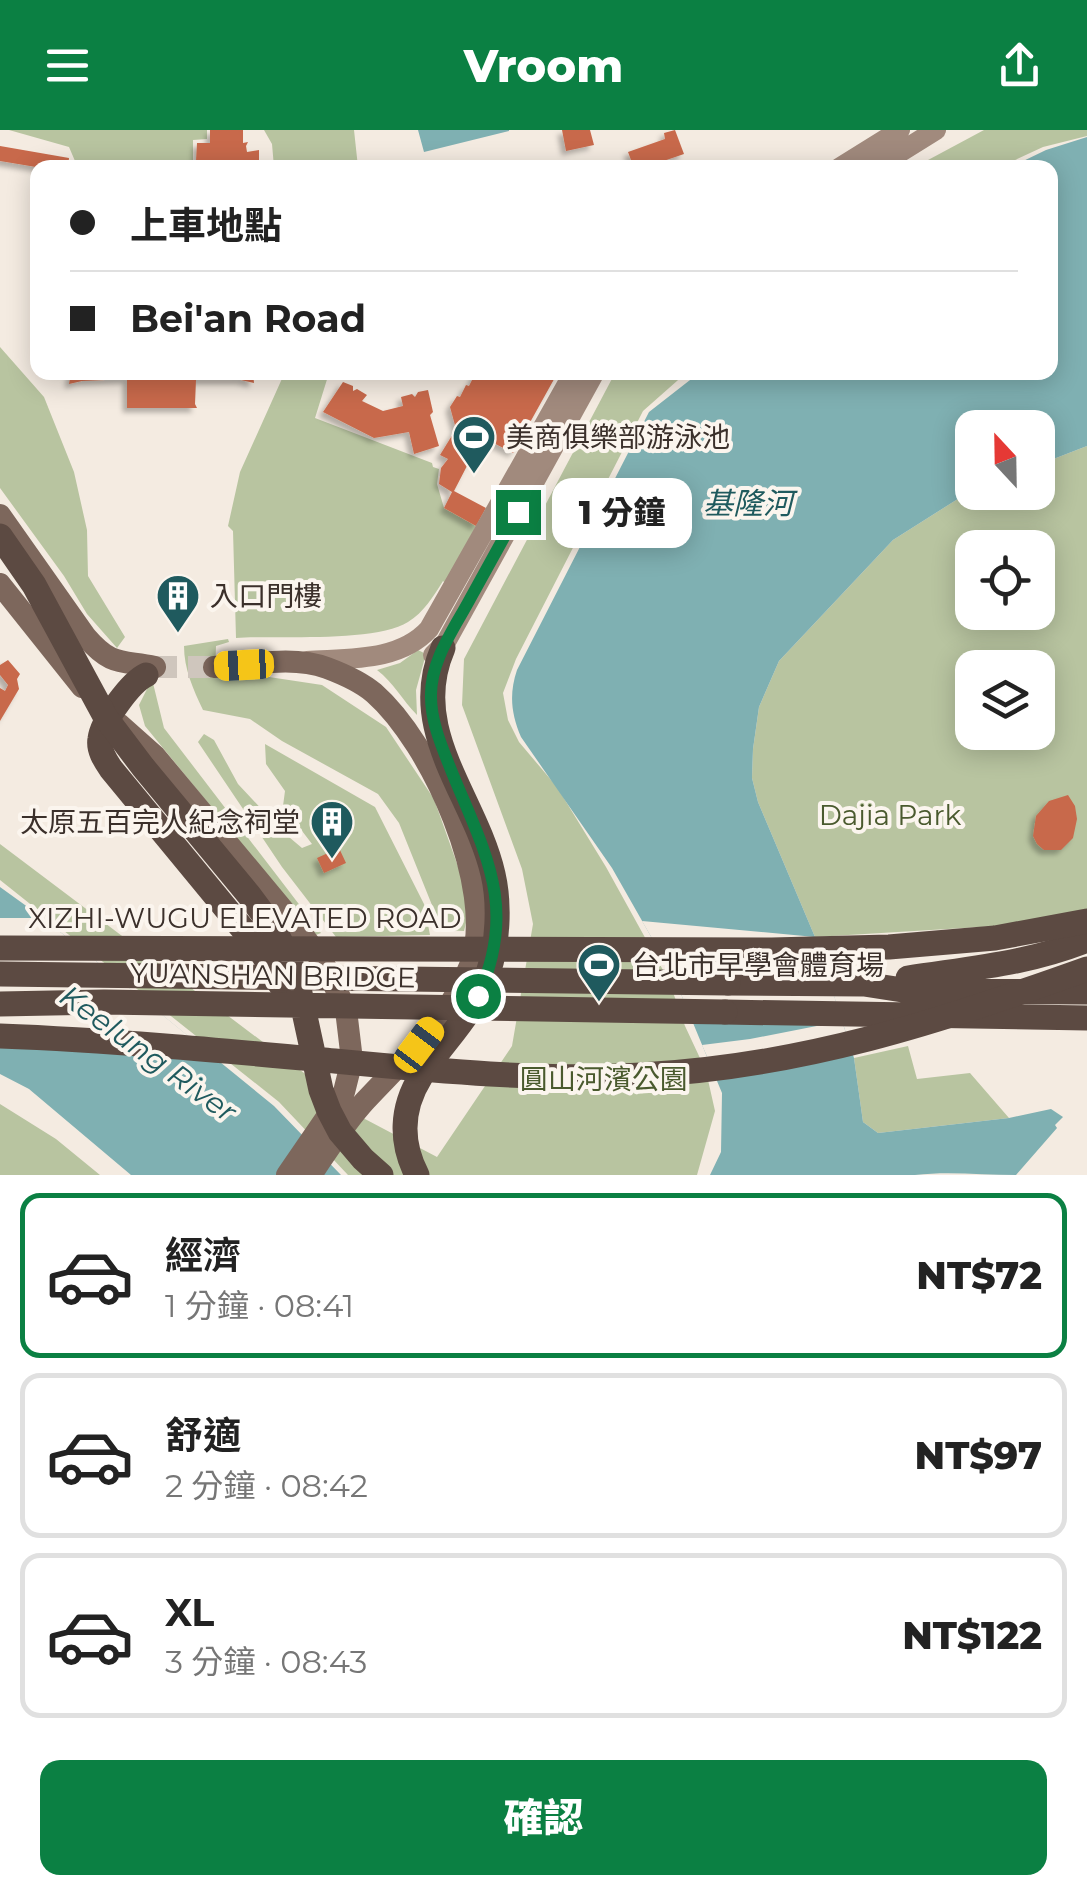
<!DOCTYPE html>
<html lang="zh-TW">
<head>
<meta charset="utf-8">
<style>
	body { margin:0; font-family:Montserrat,"Noto Sans TC",sans-serif; background:#f2f2f2; color:#222; height:100vh; display:flex; flex-direction:column; font-size:38px; white-space:nowrap }
	* { box-sizing:border-box; margin:0 }
	p { font-size:32px; color:#767676 }
	.icon { flex:none; width:55px; height:55px; fill:none; stroke:currentColor; stroke-width:2; stroke-linecap:round; stroke-linejoin:round }
	.map { position:relative; height:1045px; overflow:hidden }
	.drawer { display:flex; flex-direction:column; background:#fff; flex:1 }
	.drawer>* { flex:none }
	.banner { position:absolute; left:30px; top:30px; width:1028px; height:220px; border-radius:20px; box-shadow:0 5px 25px #0003; display:grid; align-content:center; height:220px; padding:0 40px; background:#fff }
	.needle { width:65px; rotate:338deg }
	.buttons { position:absolute; left:955px; top:280px; display:grid; gap:20px }
	.buttons a { display:grid; place-items:center; width:100px; height:100px; border-radius:20px; background:#fff; box-shadow:0 5px 25px #0003; font-size:50px }
	.end { position:absolute; width:45px; height:45px; margin:-22px; border:12px solid #0b8043; background:#fff; box-shadow:0 0 0 5px #fff }
	.from { border-radius:50% }
	.bubble { position:absolute; height:70px; border-radius:20px; background:#fff; box-shadow:0 5px 25px #0003; font-size:32px; font-weight:800; line-height:70px; text-align:center }
	.car { position:absolute; width:30px; height:60px; margin:-30px -15px; border-radius:12px; box-shadow:0 0 8px 2px #0007; background:linear-gradient(#f5c518 24%,#345 0 40%,#f5c518 0 76%,#345 0 86%,#f5c518 0) }
	.banner b { display:flex; align-items:center; gap:35px; height:95px; font-size:38px }
	.banner b+b { border-top:2px solid #e0e0e0 }
	.banner i { width:25px; height:25px; background:#222 }
	ul { padding:18px 0 0; list-style:none }
	li { display:flex; align-items:center; gap:30px; height:165px; margin:0 20px 15px; padding:0 20px; border:5px solid #e0e0e0; border-radius:20px }
	li div { flex:1 }
	li b { display:block; font-size:38px }
	li em { font-style:normal; font-weight:800 }
	li.on { border-color:#0b8043 }
	li>.icon { width:90px; height:90px; stroke-width:1.5 }
	.primary-button { display:flex; gap:20px; margin-top:auto; padding:20px 40px }
	.primary-button a { flex:1; height:115px; border-radius:20px; background:#0b8043; color:#fff; font-size:40px; font-weight:800; line-height:115px; text-align:center }
	header { display:flex; justify-content:space-between; align-items:center; height:130px; padding:0 40px; background:#0b8043; color:#fff; font-size:45px; font-weight:800 }
	.map>svg:first-child { display:block }
	.green { fill:#b8c4a0; fill-rule:evenodd }
	.water { fill:#7fb0b2 }
	.pier { fill:#f4ebe1 }
	.building { fill:#c8694b; filter:url(#shadow) }
	.lines { fill:none; stroke-linecap:round; stroke-linejoin:round }
	.primary-tunnel { stroke:#cfc6bd; stroke-width:22; stroke-dasharray:22 11; stroke-linecap:butt }
	.secondary { stroke:#a18a7d; stroke-width:20 }
	.primary { stroke:#7d675c; stroke-width:22 }
	.highway { stroke:#5c4a42; stroke-width:25 }
	.highway-bridge { stroke:#5c4a42; stroke-width:25 }
	.route { stroke:#0b8043; stroke-width:12 }
	.labels { text-anchor:middle; stroke-width:8; stroke-linejoin:round; paint-order:stroke }
	.poi-label { font-size:28px; fill:#3b302b; stroke:#fbf5ee; text-anchor:start }
	.park-label { font-size:28px; fill:#4a5a2e; stroke:#fbf5ee }
	.street-label { font-size:28px; fill:#3b302b; stroke:#fbf5ee }
	.water-label { font-size:30px; font-style:italic; fill:#1f5a5e; stroke:#fbf5ee }
</style>
</head>
<body>
<header><svg class="icon" aria-label="menu" viewBox="0 0 24 24"><path d="M4 6h16M4 12h16M4 18h16"/></svg>Vroom<svg class="icon" aria-label="share" viewBox="0 0 24 24"><path d="M12 15V3M7 8l5-5 5 5M5 13v7h14v-7"/></svg></header>
<div class="map">
<svg width="1087" height="1045" viewBox="0 0 1087 1045">
	<defs>
		<filter id="shadow"><feDropShadow dx="-4.5" dy="4.5" stdDeviation="2.5" flood-color="#0004"/></filter>
	</defs>
	<rect width="100%" height="100%" fill="#f4ebe1"/>
	<path class="green" d="M9 0H207V9L193 10V37L78 38 69 17Z
		M264 0H354L358 37H274L272 14Z
		M984 0H1087V6L1043 17 1000 37H915Z
		M0 217 44 267 74 342 87 400 88 446 125 507 117 518 87 484 64 446 0 358Z
		M285 242 329 243 315 288 432 333 433 337 439 339 437 354 444 378 476 396 445 453 443 451C433 467 424 482 408 492 376 513 275 505 236 508L233 401 228 396 240 342Z
		M615 243H686L643 281 516 529 503 563 508 590 519 612 557 657 606 737 669 851 685 896 706 941 715 981 697 1045H348L279 972 0 750V714L365 989 437 1027 512 916 533 794 522 739 462 575 464 529Z
		M1087 316V782L1045 793 815 807 758 672 752 648 753 619 759 577 779 531 893 410 972 360V362H1038V335ZM972 418H1038V482H972ZM972 538H1038V602H972Z
		M228 509 229 512 216 516 215 545 249 544 322 555 386 597 434 669 471 773 464 801 442 800 399 693 378 664 282 611 250 589 203 580C193 559 184 539 184 516Z
		M418 520 426 524 416 560 417 585C402 570 394 553 377 540L400 533Z
		M152 549 164 598 321 803 316 805 145 596 139 575Z
		M204 604 214 610 238 654 283 702 302 718 312 714 283 676 285 661 266 634 265 614 375 677 424 774 430 805 336 807 282 737 198 612Z
		M908 916 917 949 970 943 1009 988 878 1003 863 992 854 928Z
		M0 974 56 1009 100 1045H0Z"/>
	<path class="water" d="M418 0H509V1L424 22Z
		M1087 7V316L1038 335V298H972V360L893 410 779 531 759 577 753 619 752 648 758 672 815 807 854 928 863 992 878 1003 1009 988 1051 979 1063 987 1055 995 1057 998 1016 1045C982 1045 948 1041 915 1045H710L721 1022 722 963 674 847 612 738 521 607C511 583 509 564 517 540L649 282 699 243 1050 242V38L1011 37 1046 20Z
		M0 757 43 788 274 976 341 1045H131L29 959 0 944Z"/>
	<path class="pier" d="M0 788H43L197 913 0 899Z
		M642 791 815 807 657 817Z
		M820 820 841 888 690 886 674 847 659 821Z
		M842 891 849 912 712 938 702 915 750 909Z"/>
	<path class="building" d="M210 0H243V13L248 12 246 16 247 22 259 20V38H199V30L196 31 197 13H210Z
		M562 0H590L594 15 566 21Z
		M675 0 684 24 643 38H634L628 22 665 9 664 3Z
		M0 16 69 28 68 38H42L0 31Z
		M71 242H253L254 253 241 250H196L195 274 197 278H127V249L82 251 69 254Z
		M476 242H558L513 323 482 307 454 361 486 378 476 396 444 378 452 362 439 354 441 338 448 329 440 325 456 299 450 277 457 266 460 267 466 255 469 256Z
		M343 252 353 256V261L357 259 367 265 362 271 383 281 403 276 401 267 412 264 415 267 418 262 428 260 433 282 430 285 439 316 414 324 409 302 374 308 323 282Z
		M8 530 20 544 17 549 19 559 0 591V558L5 561 8 555 0 545V535Z
		M1068 665 1075 676 1077 689 1073 708 1061 720H1044L1037 714 1033 706 1036 686 1049 671Z
		M339 718 346 733 324 743 317 728Z"/>
	<g class="lines">
		<path class="primary-tunnel" d="M155 537H214"/>
		<path class="secondary" d="M839 38 900 0
			M875 38 936 0
			M433 525 446 512 595 242
			M307 531C348 528 399 532 429 499L574 242"/>
		<path class="primary" d="M0 385 86 507C112 537 121 530 155 537
			M0 454 82 557
			M214 537C250 535 293 525 327 538 343 544 361 552 374 563 431 613 497 758 471 833 450 889 404 929 365 971 344 994 328 1020 311 1045
			M119 594 155 626 295 794 324 834 346 880 352 930 344 962 287 1045"/>
		<path class="highway" d="M146 545C131 552 102 591 100 609 98 620 105 630 111 639L261 821 280 854
			M908 848C972 838 1027 834 1087 810
			M728 853 864 854 909 861 1087 862
			M725 882 1087 888
			M417 1045C400 1012 401 978 421 946 442 913 476 882 488 843 498 814 500 774 493 744 475 666 407 601 443 518"/>
		<path class="highway-bridge" d="M0 406 34 455 106 588 143 637 249 765 275 800 291 834 298 854 321 960 329 981 340 1002 363 1029 381 1045
			M0 818 772 820 889 817 995 808 1087 791
			M0 844 728 853
			M0 874 104 872 725 882
			M0 906C108 910 216 920 324 930 429 940 535 951 641 945 800 937 939 892 1087 839"/>
	</g>
	<g class="lines">
		<path class="route" d="M478 866C519 777 484 721 451 640 442 617 431 592 431 567 430 531 454 499 470 469 486 440 502 411 518 382"/>
	</g>
	<defs>
		<symbol id="stadium-pin" viewBox="-11 -11 22 30"><path d="M0 17L-7.5 6A9.5 9.5 0 1 1 7.5 6Z" fill="#1f5a5e" stroke="#fbf5ee"/><path d="M0-5a6.5 5 0 1 0 0 10a6.5 5 0 1 0 0-10ZM-3.5-1.8h7v3.6h-7Z" fill="#fff"/></symbol>
		<symbol id="building-pin" viewBox="-11 -11 22 30"><path d="M0 17L-7.5 6A9.5 9.5 0 1 1 7.5 6Z" fill="#1f5a5e" stroke="#fbf5ee"/><path d="M-4-6H4V6H1V3H-1V6H-4ZM-2.5-4.3h1.7v1.8h-1.7ZM.8-4.3h1.7v1.8H.8ZM-2.5-1h1.7V.8h-1.7ZM.8-1h1.7V.8H.8Z" fill="#fff"/></symbol>
	</defs>
	<g fill-rule="evenodd">
		<use href="#stadium-pin" x="449" y="282" width="50" height="68"/>
		<use href="#building-pin" x="153" y="441" width="50" height="68"/>
		<use href="#building-pin" x="307" y="667" width="50" height="68"/>
		<use href="#stadium-pin" x="574" y="810" width="50" height="68"/>
	</g>
	<g class="labels">
		<g class="poi-label">
			<text x="506" y="317">美商俱樂部游泳池</text>
			<text x="210" y="476">入口門樓</text>
			<text x="300" y="702" text-anchor="end">太原五百完人紀念祠堂</text>
			<text x="632" y="845">台北市早學會體育場</text>
		</g>
		<g class="park-label">
			<text x="890" y="695">Dajia Park</text>
			<text x="604" y="959">圓山河濱公園</text>
		</g>
		<g class="street-label">
			<text x="245" y="798">XIZHI-WUGU ELEVATED ROAD</text>
			<text transform="translate(273 845) rotate(1)" y="10">YUANSHAN BRIDGE</text>
		</g>
		<g class="water-label">
			<text x="748" y="384">基隆河</text>
			<text transform="translate(148 924) rotate(36)" y="10">Keelung River</text>
		</g>
	</g>
</svg>
<div class="buttons">
<a><svg class="needle" viewBox="-14 -14 28 28"><path d="M0-13l5 13h-10z" fill="#e53935"/><path d="M0 13l5-13h-10z" fill="#767676"/></svg></a>
<a><svg class="icon" aria-label="locate" viewBox="0 0 24 24"><circle cx="12" cy="12" r="6"/><path d="M12 2v4M12 18v4M2 12h4M18 12h4"/></svg></a>
<a><svg class="icon" aria-label="layers" viewBox="0 0 24 24"><path d="M12 4l9 5-9 5-9-5zM3 14l9 5 9-5"/></svg></a>
</div>
<i class="end from" style="left:478px;top:866px"></i>
<i class="end" style="left:518px;top:382px"></i>
<div class="bubble" style="left:552px;top:348px;width:140px">1 分鐘</div>
<i class="car" style="left:244px;top:535px;rotate:267deg"></i>
<i class="car" style="left:419px;top:915px;rotate:37deg"></i>
<div class="banner">
<b><i class="from"></i>上車地點</b>
<b><i></i>Bei'an Road</b>
</div>
</div>
<section class="drawer">
<ul>
<li class="on"><svg class="icon" aria-label="car" viewBox="0 0 24 24"><path d="M5 17H2v-5l4-1 3-4h7l3 4 3 1v5h-3M9 17h6M6 11h13"/><circle cx="7" cy="17" r="2"/><circle cx="17" cy="17" r="2"/></svg><div><b>經濟</b><p>1 分鐘 · 08:41</p></div><em>NT$72</em></li>
<li><svg class="icon" aria-label="car" viewBox="0 0 24 24"><path d="M5 17H2v-5l4-1 3-4h7l3 4 3 1v5h-3M9 17h6M6 11h13"/><circle cx="7" cy="17" r="2"/><circle cx="17" cy="17" r="2"/></svg><div><b>舒適</b><p>2 分鐘 · 08:42</p></div><em>NT$97</em></li>
<li><svg class="icon" aria-label="car" viewBox="0 0 24 24"><path d="M5 17H2v-5l4-1 3-4h7l3 4 3 1v5h-3M9 17h6M6 11h13"/><circle cx="7" cy="17" r="2"/><circle cx="17" cy="17" r="2"/></svg><div><b>XL</b><p>3 分鐘 · 08:43</p></div><em>NT$122</em></li>
</ul>
<div class="primary-button"><a>確認</a></div>
</section>
</body>
</html>
